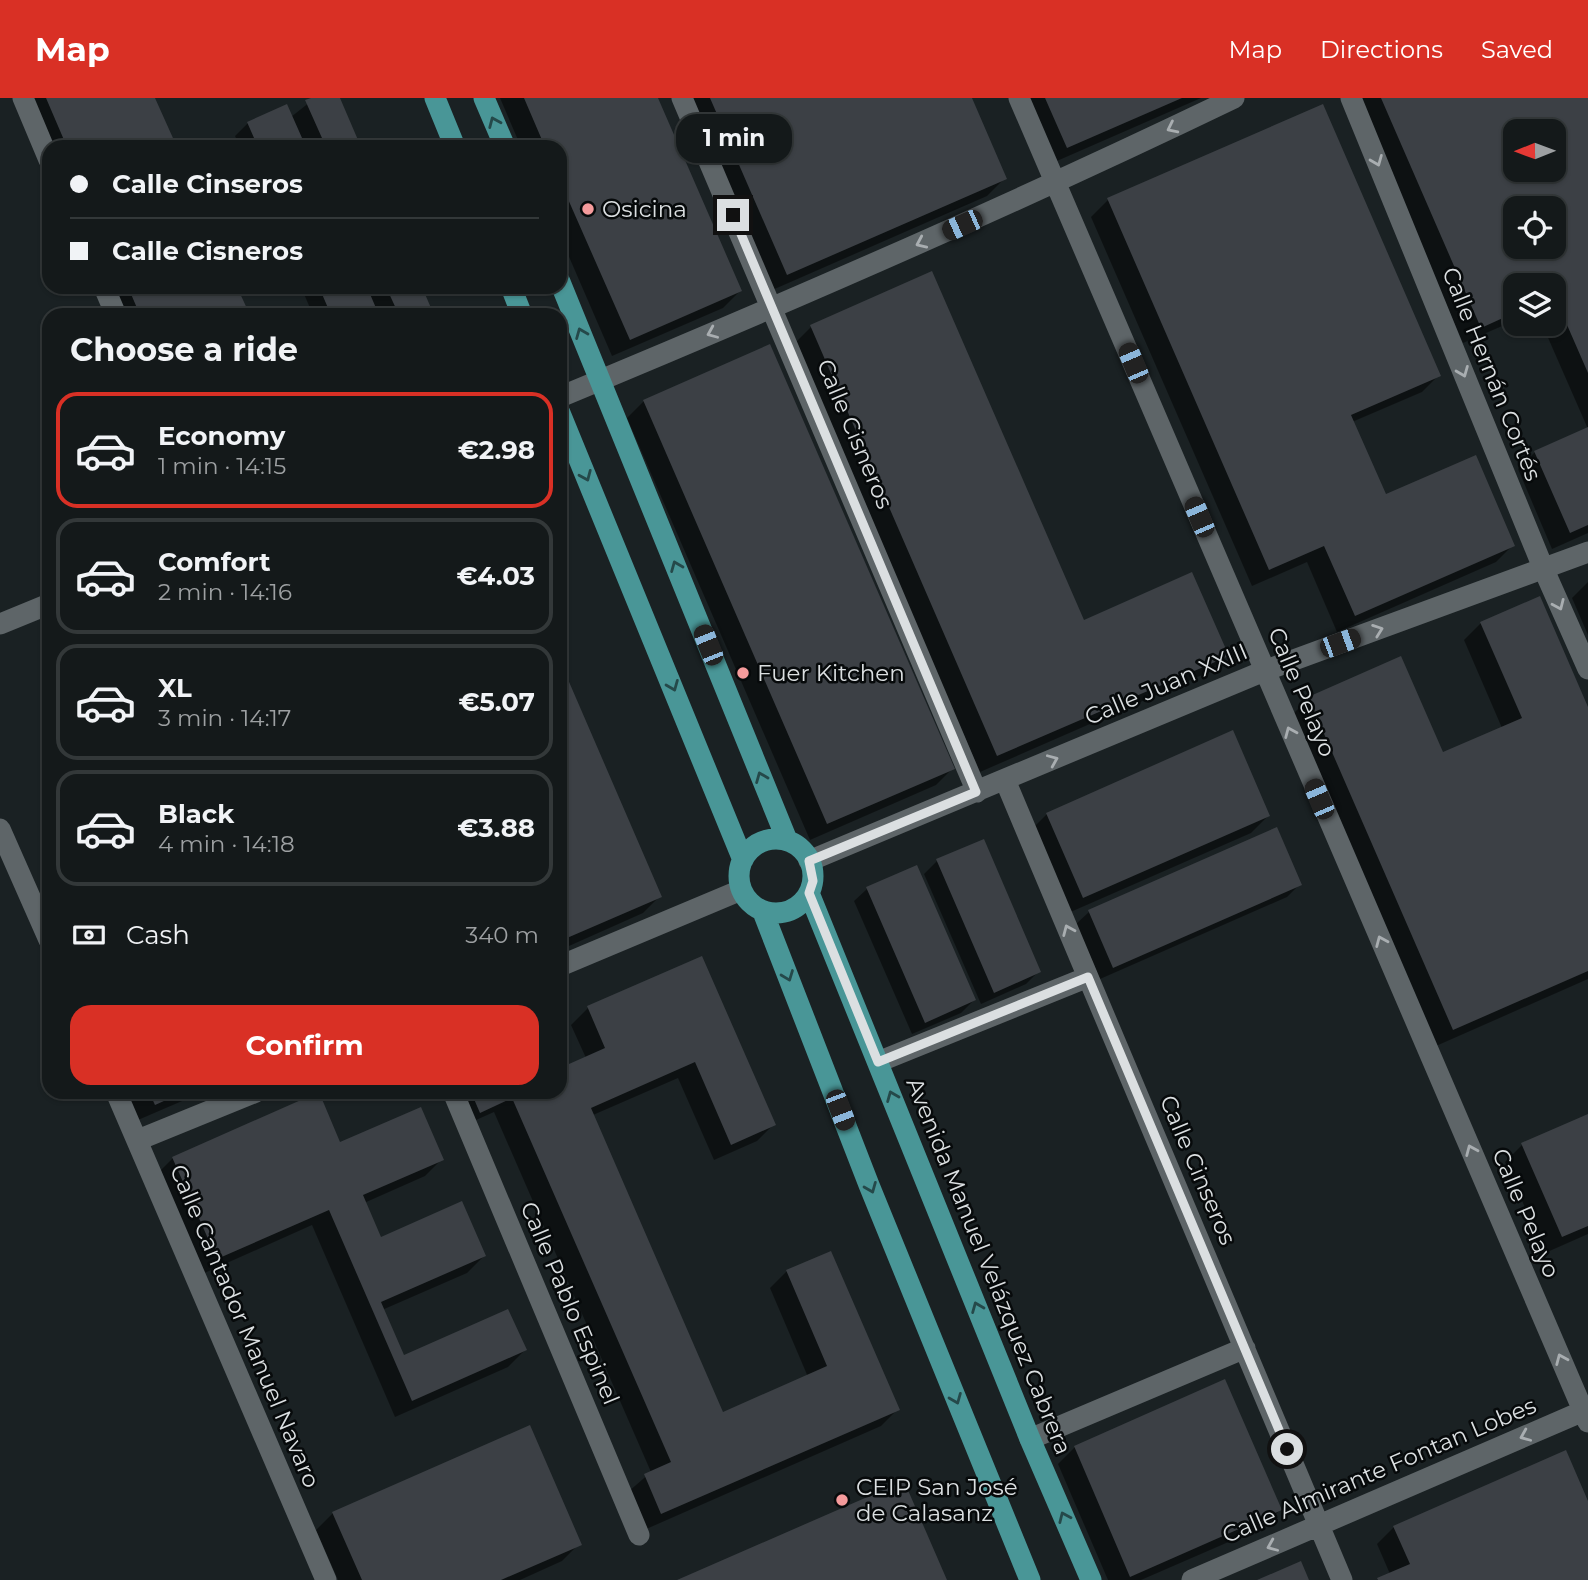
<!DOCTYPE html>
<html lang="en">
<head>
<meta charset="utf-8">
<style>
	body { margin:0; font-family:Montserrat,sans-serif; background:#212627; color:#f1f3f6; height:100vh; display:flex; flex-direction:column; font-size:26px; white-space:nowrap }
	* { box-sizing:border-box; margin:0 }
	p { font-size:23px; color:#9da0a2 }
	.icon { flex:none; width:38px; height:38px; fill:none; stroke:currentColor; stroke-width:2; stroke-linecap:round; stroke-linejoin:round }
	.map { position:relative; flex:1; overflow:hidden }
	.sheet { position:absolute; left:42px; top:210px; width:525px; height:791px; display:flex; flex-direction:column; background:#14191a; border-radius:21px; box-shadow:0 2px 5px #0004,0 0 0 2px #333839 }
	.sheet>* { flex:none }
	.hud { position:absolute; left:42px; top:42px; width:525px; height:154px; border-radius:21px; box-shadow:0 2px 5px #0004,0 0 0 2px #333839; display:grid; align-content:center; height:154px; padding:0 28px; background:#14191a }
	.needle { width:46px; rotate:269deg }
	.buttons { position:absolute; left:1503px; top:21px; display:grid; gap:14px }
	.buttons a { display:grid; place-items:center; width:63px; height:63px; border-radius:14px; background:#14191a; box-shadow:0 2px 5px #0004,0 0 0 2px #333839; font-size:35px }
	.end { position:absolute; width:32px; height:32px; margin:-16px; border:9px solid #dbdfe1; background:#111; box-shadow:0 0 0 4px #111 }
	.from { border-radius:50% }
	.bubble { position:absolute; height:49px; border-radius:21px; background:#14191a; box-shadow:0 2px 5px #0004,0 0 0 2px #333839; font-size:23px; font-weight:700; line-height:49px; text-align:center }
	.car { position:absolute; width:21px; height:42px; margin:-21px -10px; border-radius:9px; box-shadow:0 0 5px 2px #0007; background:linear-gradient(#222 24%,#8ab4d8 0 40%,#222 0 76%,#8ab4d8 0 86%,#222 0) }
	.hud b { display:flex; align-items:center; gap:24px; height:66px; font-size:26px }
	.hud b+b { border-top:2px solid #333839 }
	.hud i { width:18px; height:18px; background:#f1f3f6 }
	ul { padding:0; list-style:none }
	li { display:flex; align-items:center; gap:21px; height:116px; margin:0 14px 10px; padding:0 14px; border:4px solid #333839; border-radius:21px }
	li div { flex:1 }
	li b { display:block; font-size:26px }
	li em { font-style:normal; font-weight:700 }
	li.on { border-color:#d93025 }
	li>.icon { width:63px; height:63px; stroke-width:1.5 }
	h2 { padding:0 28px; font-size:32px; line-height:84px }
	.pay { display:flex; align-items:center; gap:18px; height:77px; padding:0 28px; font-size:26px }
	.pay p { margin-inline-start:auto }
	.cta { display:flex; gap:14px; margin-top:auto; padding:14px 28px }
	.cta a { flex:1; height:80px; border-radius:21px; background:#d93025; color:#fff; font-size:28px; font-weight:700; line-height:80px; text-align:center }
	header { display:flex; align-items:center; gap:42px; box-sizing:border-box; height:98px; padding:0 35px; background:#d93025; color:#fff }
	header strong { font-size:33px }
	nav { display:flex; gap:38px; margin-inline-start:auto; font-size:24px }
	.map>svg:first-child { display:block }
	.shadow { fill:#0007; fill-rule:evenodd }
	.building { fill:#3c4045; fill-rule:evenodd }
	.lines { fill:none; stroke-linecap:round; stroke-linejoin:round }
	.minor { stroke:#5e6568; stroke-width:21 }
	.major { stroke:#499697; stroke-width:21 }
	.oneway { stroke:#25494a }
	.oneway2 { stroke:#a9aeb1 }
	.route { stroke:#dbdfe1; stroke-width:9 }
	.poi-dot { fill:#f59b9c; stroke:#070a0b; stroke-width:2.5 }
	.labels { text-anchor:middle; stroke-width:5; stroke-linejoin:round; paint-order:stroke }
	.poi-label { font-size:23px; fill:#dbdfe1; stroke:#070a0b; text-anchor:start }
	.street-label { font-size:23px; fill:#dbdfe1; stroke:#070a0b }
</style>
</head>
<body>
<header>
<strong>Map</strong>
<nav><a>Map</a><a>Directions</a><a>Saved</a></nav>
</header>
<div class="map">
<svg width="1588" height="1482" viewBox="0 0 1588 1482">
	<rect width="100%" height="100%" fill="#1a2123"/>
	<path class="shadow" d="M22 0H153L175 49H49Z
		M315 0H338L359 49H240L235 38 248 25 291 19Z
		M500 0H656L740 193 723 210 612 258 560 138V49H521Z
		M686 0H970L1004 81 987 98 770 193Z
		M1021 0H1201L1050 66Z
		M1363 0H1588V331L1542 226H1554V187H1516V222L1463 245 1359 5ZM1516 33H1554V72H1516ZM1516 110H1554V149H1516Z
		M1108 102 1439 277 1422 294 1352 324 1385 399 1513 447 1496 464 1337 534 1307 464 1252 488 1091 119Z
		M104 189H236L248 217H116Z
		M301 189H420L433 217H313Z
		M811 229 1083 524 1226 557 1209 574 980 674 794 246Z
		M644 303 953 670 936 687 810 742 627 320Z
		M1588 331V435L1552 451 1518 371 1535 354Z
		M1588 484V537L1572 500Z
		M1481 525 1588 614V881L1436 948 1292 617 1309 600 1442 656 1502 630 1464 542Z
		M560 567 660 798 643 815 560 852Z
		M1047 716 1268 718 1251 735 1066 816 1030 733Z
		M937 763 1039 873 1026 886 981 906 924 776Z
		M1299 787 1287 799 1100 881 1076 826 1089 814Z
		M867 791 974 902 961 915 912 936 854 803Z
		M702 860 774 1026 757 1043 714 1062 678 980 593 1017 722 1316 808 1279 770 1190 787 1173 898 1311 881 1328 644 1432 628 1394 651 1374 494 1014 467 1026 453 994H560V972L586 960 571 927 588 910Z
		M125 994H203L138 1022Z
		M1588 1018V1136L1545 1155 1505 1064 1522 1047Z
		M339 1046 442 1061 425 1078 364 1105 380 1141 484 1158 467 1175 382 1212 403 1259 525 1252 508 1269 395 1319 312 1127 200 1177 156 1077 173 1060Z
		M1075 1349 1280 1412 1263 1429 1141 1482H1108L1058 1366Z
		M1588 1407V1482H1377L1390 1476 1377 1446 1394 1429Z
		M333 1415 579 1446 562 1463 520 1482H338L316 1432Z"/>
	<path class="building" d="M46 0H155L177 49H67Z
		M311 0H340L361 49H326L305 2Z
		M524 0H658L742 193 630 242 560 83V49H545Z
		M710 0H972L1007 81 787 177Z
		M1045 0H1182L1067 50Z
		M1381 0H1588V275L1554 197V187H1516V214L1481 230ZM1516 33H1554V72H1516ZM1516 110H1554V149H1516Z
		M287 6 306 49H258L247 24Z
		M1323 6 1441 278 1351 317 1386 396 1476 357 1515 448 1355 518 1324 448 1269 472 1107 100Z
		M932 173 1084 522 1192 474 1229 558 997 658 810 227Z
		M128 189H237L250 217H140Z
		M319 189H367L379 217H331Z
		M386 189H422L434 217H399Z
		M770 246 955 671 827 726 643 302Z
		M1588 329V427L1570 435 1534 353Z
		M1540 498 1588 609V873L1453 932 1308 599 1401 558 1443 654 1522 620 1480 524Z
		M560 563 662 799 560 843Z
		M1233 632 1270 718 1083 800 1046 715Z
		M1277 729 1302 787 1113 870 1088 812Z
		M984 741 1041 874 994 895 936 761Z
		M917 767 976 902 925 925 866 789Z
		M702 858 776 1027 731 1047 695 964 591 1010 723 1314 827 1268 786 1172 831 1153 900 1312 661 1416 644 1376 671 1364 512 1000 480 1015 471 994H560V970L605 950 587 908Z
		M560 915 568 932 560 935Z
		M149 994H184L155 1007Z
		M319 994 340 1044 421 1009 444 1062 363 1097 381 1139 462 1103 486 1158 381 1204 404 1257 508 1211 527 1252 412 1303 329 1112 217 1161 172 1059Z
		M1588 1016V1128L1562 1139 1521 1045Z
		M1225 1281 1282 1412 1130 1479 1074 1348Z
		M530 1327 582 1447 501 1482H362L332 1414Z
		M1566 1352 1588 1403V1482H1378L1377 1480 1410 1466 1393 1428Z
		M904 1383 947 1482H677Z
		M1301 1463 1309 1482H1257Z"/>
	<g class="lines">
		<path class="minor" d="M23 0 49 62
			M682 0 977 694
			M1019 0 1588 1324
			M1351 0 1544 472 1588 571
			M104 189 116 217
			M560 299C787 205 1012 107 1234 0
			M0 526 49 506
			M1005 682 1342 1482
			M0 731 49 842
			M809 763 1264 573 1588 454
			M560 868 741 792
			M878 964 1088 879
			M116 994 326 1482
			M453 994 639 1437
			M138 1042 256 994
			M1030 1341 1245 1250
			M1192 1482 1588 1311"/>
		<path class="major" d="M435 0 455 49
			M484 0 505 49
			M560 184 787 742
			M511 189 522 217
			M560 315 743 762
			M739 778a37 37 0 1 1 74 0a37 37 0 1 1-74 0Z
			M809 795 1030 1341 1091 1482
			M763 814 869 1087 1030 1482"/>
	</g>
	<defs><path id="oneway-chevron" d="M-2-3.5L2.5 0L-2 3.5" fill="none" stroke-width="1.6" stroke-linecap="round" stroke-linejoin="round" transform="scale(1.75)"/></defs>
	<g class="oneway">
		<use href="#oneway-chevron" transform="translate(494 24) rotate(-113)"/>
		<use href="#oneway-chevron" transform="translate(581 235) rotate(-112)"/>
		<use href="#oneway-chevron" transform="translate(586 378) rotate(67)"/>
		<use href="#oneway-chevron" transform="translate(676 468) rotate(-112)"/>
		<use href="#oneway-chevron" transform="translate(673 588) rotate(68)"/>
		<use href="#oneway-chevron" transform="translate(761 679) rotate(-112)"/>
		<use href="#oneway-chevron" transform="translate(788 878) rotate(69)"/>
		<use href="#oneway-chevron" transform="translate(892 998) rotate(-112)"/>
		<use href="#oneway-chevron" transform="translate(871 1090) rotate(68)"/>
		<use href="#oneway-chevron" transform="translate(977 1209) rotate(-112)"/>
		<use href="#oneway-chevron" transform="translate(956 1301) rotate(68)"/>
		<use href="#oneway-chevron" transform="translate(1064 1419) rotate(-114)"/>
	</g>
	<g class="oneway2">
		<use href="#oneway-chevron" transform="translate(1172 30) rotate(154)"/>
		<use href="#oneway-chevron" transform="translate(1377 63) rotate(68)"/>
		<use href="#oneway-chevron" transform="translate(921 145) rotate(156)"/>
		<use href="#oneway-chevron" transform="translate(712 235) rotate(157)"/>
		<use href="#oneway-chevron" transform="translate(1463 274) rotate(68)"/>
		<use href="#oneway-chevron" transform="translate(1559 507) rotate(66)"/>
		<use href="#oneway-chevron" transform="translate(1378 532) rotate(-20)"/>
		<use href="#oneway-chevron" transform="translate(1290 634) rotate(-113)"/>
		<use href="#oneway-chevron" transform="translate(1053 662) rotate(-23)"/>
		<use href="#oneway-chevron" transform="translate(1068 832) rotate(-113)"/>
		<use href="#oneway-chevron" transform="translate(1381 843) rotate(-113)"/>
		<use href="#oneway-chevron" transform="translate(1471 1052) rotate(-113)"/>
		<use href="#oneway-chevron" transform="translate(1561 1261) rotate(-113)"/>
		<use href="#oneway-chevron" transform="translate(1525 1338) rotate(157)"/>
		<use href="#oneway-chevron" transform="translate(1272 1448) rotate(157)"/>
	</g>
	<g class="lines">
		<path class="route" d="M733 117 976 694 809 763 813 783 809 795 878 964 1088 879 1287 1351"/>
	</g>
	<g class="poi-dot">
		<circle cx="588" cy="111" r="7"/>
		<circle cx="743" cy="575" r="7"/>
		<circle cx="842" cy="1402" r="7"/>
	</g>
	<g class="labels">
		<g class="poi-label">
			<text x="602" y="119">Osicina</text>
			<text x="757" y="583">Fuer Kitchen</text>
			<text x="856" y="1397">CEIP San José<tspan x="856" dy="26">de Calasanz</tspan></text>
		</g>
		<g class="street-label">
			<text transform="translate(1492 276) rotate(68)" y="8">Calle Hernán Cortés</text>
			<text transform="translate(855 336) rotate(67)" y="8">Calle Cisneros</text>
			<text transform="translate(1166 586) rotate(-23)" y="8">Calle Juan XXIII</text>
			<text transform="translate(1302 594) rotate(67)" y="8">Calle Pelayo</text>
			<text transform="translate(1198 1072) rotate(67)" y="8">Calle Cinseros</text>
			<text transform="translate(1526 1115) rotate(67)" y="8">Calle Pelayo</text>
			<text transform="translate(989 1168) rotate(68)" y="8">Avenida Manuel Velázquez Cabrera</text>
			<text transform="translate(570 1205) rotate(67)" y="8">Calle Pablo Espinel</text>
			<text transform="translate(245 1228) rotate(67)" y="8">Calle Cantador Manuel Navaro</text>
			<text transform="translate(1379 1372) rotate(-23)" y="8">Calle Almirante Fontan Lobes</text>
		</g>
	</g>
</svg>
<div class="buttons">
<a><svg class="needle" viewBox="-14 -14 28 28"><path d="M0-13l5 13h-10z" fill="#e53935"/><path d="M0 13l5-13h-10z" fill="#9da0a2"/></svg></a>
<a><svg class="icon" aria-label="locate" viewBox="0 0 24 24"><circle cx="12" cy="12" r="6"/><path d="M12 2v4M12 18v4M2 12h4M18 12h4"/></svg></a>
<a><svg class="icon" aria-label="layers" viewBox="0 0 24 24"><path d="M12 4l9 5-9 5-9-5zM3 14l9 5 9-5"/></svg></a>
</div>
<i class="end from" style="left:1287px;top:1351px"></i>
<i class="end" style="left:733px;top:117px"></i>
<div class="bubble" style="left:676px;top:16px;width:116px">1 min</div>
<i class="car" style="left:962px;top:127px;rotate:246deg"></i>
<i class="car" style="left:1133px;top:265px;rotate:337deg"></i>
<i class="car" style="left:1199px;top:419px;rotate:337deg"></i>
<i class="car" style="left:1340px;top:545px;rotate:70deg"></i>
<i class="car" style="left:708px;top:547px;rotate:338deg"></i>
<i class="car" style="left:1319px;top:701px;rotate:337deg"></i>
<i class="car" style="left:840px;top:1012px;rotate:159deg"></i>
<div class="hud">
<b><i class="from"></i>Calle Cinseros</b>
<b><i></i>Calle Cisneros</b>
</div>
<section class="sheet">
<h2>Choose a ride</h2>
<ul>
<li class="on"><svg class="icon" aria-label="car" viewBox="0 0 24 24"><path d="M5 17H2v-5l4-1 3-4h7l3 4 3 1v5h-3M9 17h6M6 11h13"/><circle cx="7" cy="17" r="2"/><circle cx="17" cy="17" r="2"/></svg><div><b>Economy</b><p>1 min · 14:15</p></div><em>€2.98</em></li>
<li><svg class="icon" aria-label="car" viewBox="0 0 24 24"><path d="M5 17H2v-5l4-1 3-4h7l3 4 3 1v5h-3M9 17h6M6 11h13"/><circle cx="7" cy="17" r="2"/><circle cx="17" cy="17" r="2"/></svg><div><b>Comfort</b><p>2 min · 14:16</p></div><em>€4.03</em></li>
<li><svg class="icon" aria-label="car" viewBox="0 0 24 24"><path d="M5 17H2v-5l4-1 3-4h7l3 4 3 1v5h-3M9 17h6M6 11h13"/><circle cx="7" cy="17" r="2"/><circle cx="17" cy="17" r="2"/></svg><div><b>XL</b><p>3 min · 14:17</p></div><em>€5.07</em></li>
<li><svg class="icon" aria-label="car" viewBox="0 0 24 24"><path d="M5 17H2v-5l4-1 3-4h7l3 4 3 1v5h-3M9 17h6M6 11h13"/><circle cx="7" cy="17" r="2"/><circle cx="17" cy="17" r="2"/></svg><div><b>Black</b><p>4 min · 14:18</p></div><em>€3.88</em></li>
</ul>
<div class="pay"><svg class="icon" aria-label="cash" viewBox="0 0 24 24"><path d="M3 7h18v10H3z"/><circle cx="12" cy="12" r="2"/></svg>Cash<p>340 m</p></div>
<div class="cta"><a>Confirm</a></div>
</section>
</div>
</body>
</html>
